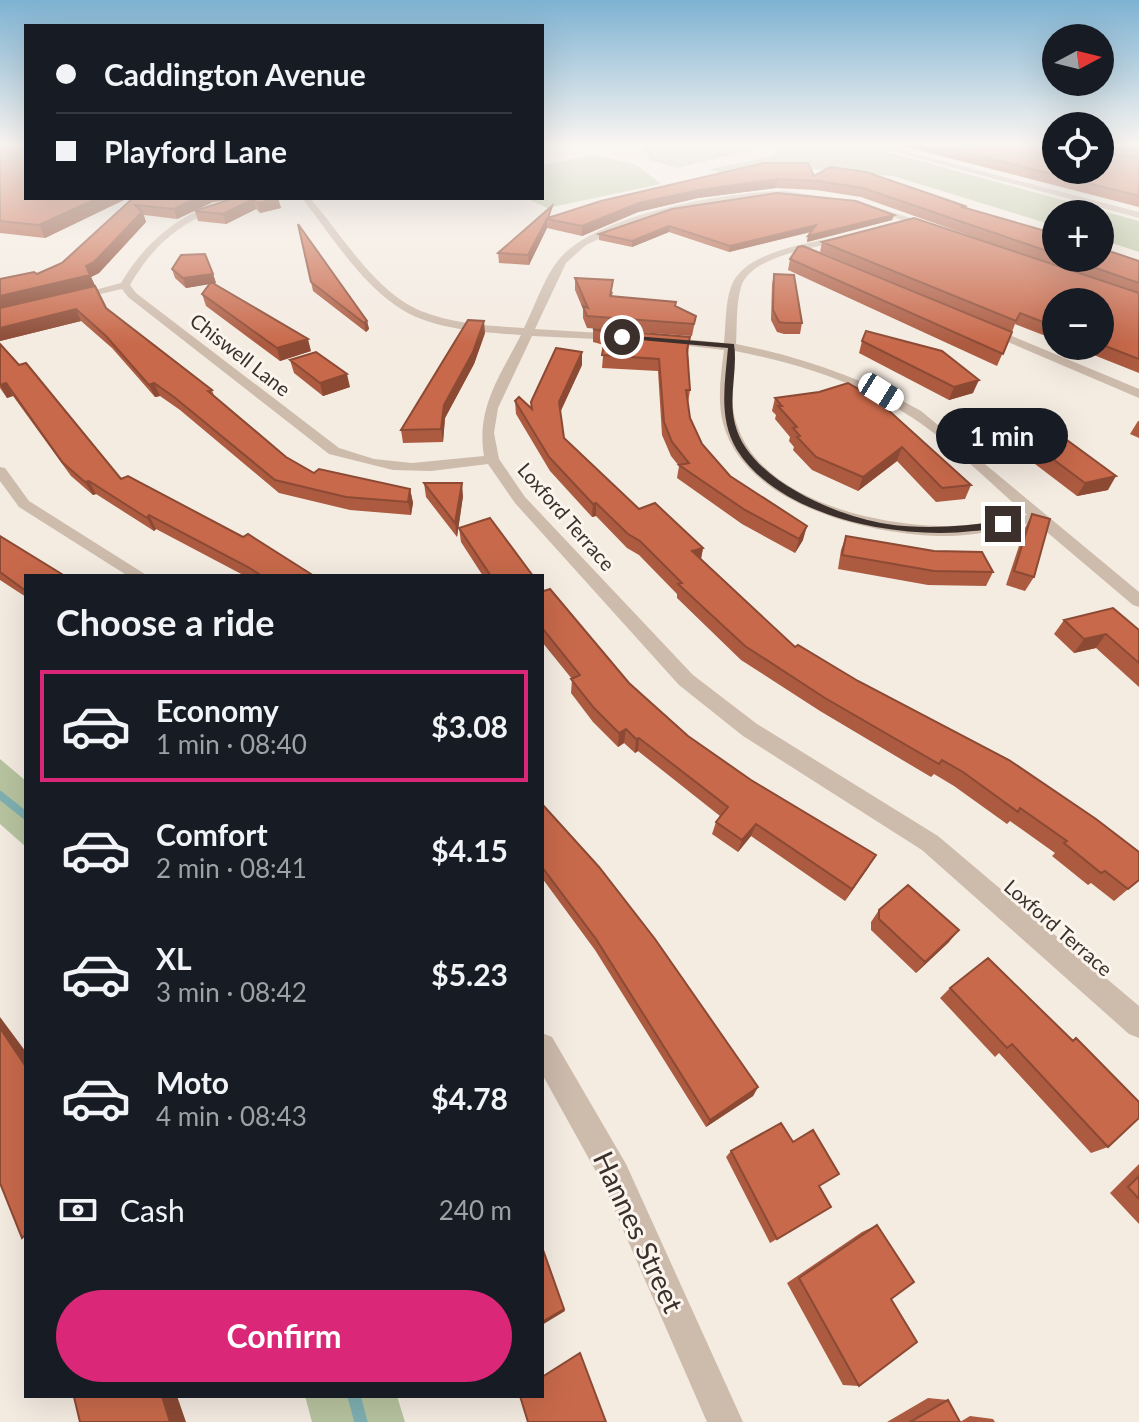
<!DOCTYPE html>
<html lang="en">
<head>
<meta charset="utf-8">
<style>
	body { margin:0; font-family:Lato,sans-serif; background:#242831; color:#f1f3f6; height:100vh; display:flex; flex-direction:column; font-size:30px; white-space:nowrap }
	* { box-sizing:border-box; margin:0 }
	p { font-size:26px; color:#9ea1a6 }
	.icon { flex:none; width:44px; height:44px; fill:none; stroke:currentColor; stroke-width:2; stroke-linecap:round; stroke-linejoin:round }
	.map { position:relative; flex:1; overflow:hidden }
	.side { position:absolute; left:24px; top:574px; width:520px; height:824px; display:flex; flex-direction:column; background:#171b24; border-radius:0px; box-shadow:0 8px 32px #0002 }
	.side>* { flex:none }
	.hud { position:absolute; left:24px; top:24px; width:520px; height:176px; border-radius:0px; box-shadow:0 8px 32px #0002; display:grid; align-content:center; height:176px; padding:0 32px; background:#171b24 }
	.needle { width:52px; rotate:83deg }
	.fabs { position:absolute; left:1042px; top:24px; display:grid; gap:16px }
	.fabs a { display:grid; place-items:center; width:72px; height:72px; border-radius:50%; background:#171b24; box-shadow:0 8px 32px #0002; font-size:40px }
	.end { position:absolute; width:36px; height:36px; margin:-18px; border:10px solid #3b302b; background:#fff; box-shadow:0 0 0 4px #fff }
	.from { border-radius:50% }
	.bubble { position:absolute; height:56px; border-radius:28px; background:#171b24; box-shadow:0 8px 32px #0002; font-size:26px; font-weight:700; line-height:56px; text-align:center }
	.car { position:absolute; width:24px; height:48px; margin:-24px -12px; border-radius:10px; box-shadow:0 0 6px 2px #0007; background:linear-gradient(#fff 24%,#345 0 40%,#fff 0 76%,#345 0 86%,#fff 0) }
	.hud b { display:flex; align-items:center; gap:28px; height:76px; font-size:30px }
	.hud b+b { border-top:2px solid #363941 }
	.hud i { width:20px; height:20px; background:#f1f3f6 }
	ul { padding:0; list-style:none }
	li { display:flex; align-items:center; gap:24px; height:112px; margin:0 16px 12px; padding:0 16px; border:4px solid transparent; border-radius:0px }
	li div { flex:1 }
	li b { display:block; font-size:30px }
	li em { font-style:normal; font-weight:700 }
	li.on { border-color:#db2777 }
	li>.icon { width:72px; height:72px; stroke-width:1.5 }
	h2 { padding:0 32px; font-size:36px; line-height:96px }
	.pay { display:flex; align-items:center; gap:20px; height:88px; padding:0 32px; font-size:30px }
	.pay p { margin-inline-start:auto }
	.primary-button { display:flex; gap:16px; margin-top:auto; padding:16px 32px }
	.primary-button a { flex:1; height:92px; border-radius:48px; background:#db2777; color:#fff; font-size:32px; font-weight:700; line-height:92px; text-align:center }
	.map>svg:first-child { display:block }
	.green { fill:#b8c4a0 }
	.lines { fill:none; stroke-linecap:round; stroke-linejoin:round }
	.stream-far1 { stroke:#7fb0b2; stroke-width:8 }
	.stream { stroke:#7fb0b2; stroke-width:13 }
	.minor { fill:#cdbbac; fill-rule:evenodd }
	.wall { fill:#ac5a40 }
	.shaded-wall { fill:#8c4a34 }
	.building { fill:#c8694b; stroke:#8c4a34; stroke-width:2 }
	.route { fill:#3b302b }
	.labels { text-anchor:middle; stroke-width:6; stroke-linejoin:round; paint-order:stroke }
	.far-street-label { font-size:20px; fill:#3b302b; stroke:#fbf5ee }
	.near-street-label { font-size:28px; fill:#3b302b; stroke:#fbf5ee }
</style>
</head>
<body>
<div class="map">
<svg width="1139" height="1422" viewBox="0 0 1139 1422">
	<rect width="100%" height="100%" fill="#f4ebe1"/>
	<path class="green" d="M642 145H744L756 149 677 168 650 160Z
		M771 145H862L1139 221V252L1100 239V214H1056V226L893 176 776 166 722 172 709 170C733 162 762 163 783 149Z
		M594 155 635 164 661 184 547 208 526 198H542V165Z
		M0 759 26 781V847L0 824Z
		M305 1396H397L405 1422H312Z"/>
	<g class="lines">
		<path class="stream-far1" d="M0 795 26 816"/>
		<path class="stream" d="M354 1396 361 1422"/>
		<path class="minor" d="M870 145H881L1139 212V218Z
			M784 191 860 202 939 227 935 230 859 207 810 198 758 197 706 205 622 228 586 245 566 263 535 329 618 334 624 337 618 340 532 336 498 408 494 433 499 459 525 497 693 675 757 724 938 836 1139 1006V1038L1129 1034 922 850 743 736 679 685 515 503 488 464 431 471 393 470 329 454 128 297 122 289 74 300 69 297 121 283C149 235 197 198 255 198 243 204 227 206 213 211 175 226 150 250 130 285L136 293 339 448 374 459 412 463 484 456C476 408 500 376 521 335 481 332 429 330 395 305 358 279 330 234 302 198H310C343 236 374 291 421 311 453 324 491 326 524 328 535 306 545 275 561 257 602 213 725 192 784 191Z
			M846 235 849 240C821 247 751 254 741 287 736 304 737 327 736 344 802 357 862 378 921 411L1139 592V607L1133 605 1035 522C1007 528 979 535 951 536 876 537 745 507 723 423 717 400 721 373 724 350L665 343 659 340 665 337 724 343C726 325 725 303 731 287 743 250 814 243 846 235ZM735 351C796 363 855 381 908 415 947 439 991 484 1027 515 1000 520 974 526 947 526 878 526 762 501 737 425 729 403 733 374 735 351Z
			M980 326H988L1139 389V398L980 330Z
			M0 467 5 468 29 501 148 576H128L19 507 0 481Z
			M542 1033 552 1037 626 1164 743 1422H707L604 1186 542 1074Z"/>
	</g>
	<path class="wall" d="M0 145 128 198 45 238 0 233Z
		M898 145H1139V207Z
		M764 163 814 176 964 207 1056 234V258H1100L1139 261V373L1071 346H1100V302H1056V340L1015 324 1012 332 820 252 822 242 1030 257 861 197 816 190 776 188 698 198 638 212 582 236 547 228 529 265 499 263 498 253 552 215 551 216Z
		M133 198H278L281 208 260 213 256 209 226 224 198 221 195 211 230 199 213 202 177 219 144 215 146 222 99 273 91 277 106 308 212 390 214 396 286 457 314 473 410 489 413 503 411 515 350 510 279 493 180 410 160 396 155 397 112 348 81 321 0 341V279L37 274 62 263Z
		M672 209 894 215 892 220 807 242 808 236 811 232 729 252 669 232 632 247 599 240V234Z
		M298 224 367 321 369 329 366 332 313 291Z
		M790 259 1012 332 997 366 788 270Z
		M172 269 213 274 216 283H214L311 351 280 361 206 306 202 294 209 284 186 288 175 278Z
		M774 274 802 323 800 334H784L777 332 771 320 772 284Z
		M575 278 613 292 612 296 676 302V306L696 316 692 336 587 328 583 318V309L575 290Z
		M593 329 690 337 688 354 690 390 688 403 690 418 702 444 730 476 803 540 795 553 742 524 677 478 679 466 671 456 662 435 658 371 602 368 604 345 593 342Z
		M485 333 474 364 445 418 443 442 403 443 401 430Z
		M862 341 973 393 949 400 859 353Z
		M0 344 121 479 314 576H245L156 529 154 531 96 494 93 495 71 476 13 396 7 398 0 388Z
		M290 360 350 387 323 396 294 373Z
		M582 365 560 412 564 438 639 509 703 548 701 560 795 647 1139 880 1114 901 1091 883 1088 885 1052 856 1055 853 1010 821 1007 824 954 786 934 774 931 777 820 711 741 660 677 598V594L639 555 627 548 596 516 592 517 550 471 516 414 515 401 532 408Z
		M819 392 971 485 965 499 936 502 897 461 858 491 812 470 793 450 794 447 789 441 790 437 775 419 776 415 772 411 775 398Z
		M994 415 1108 490 1077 496 988 428Z
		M1138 421H1139V438L1130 434Z
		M424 483 463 496 457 537 426 497Z
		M1032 514 1034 577 1025 591 1006 585 1025 528Z
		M459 528 533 576H483L461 542Z
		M0 536 26 576V597L0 580Z
		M846 536 993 572 986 586 928 585 838 569 841 550Z
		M542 588 629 683 688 736 868 868 845 901 751 836 738 852 712 834 716 822 720 816 638 751 635 753 624 743 618 747 593 722 571 693 572 679 542 642Z
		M1064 620 1139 630V687L1096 648 1074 653 1054 634Z
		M542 804 758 1087 753 1096 706 1127 595 950 542 878Z
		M879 910 949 942 916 973 871 930V922Z
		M988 958 1108 1147 1091 1153 999 1053 995 1057 940 998 950 988Z
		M731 1151 831 1207 770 1243 726 1157Z
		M1139 1164V1224L1110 1193Z
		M877 1225 891 1299 859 1386 843 1385 787 1283 862 1232Z
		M928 1398 948 1400 960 1422 970 1416 993 1419 995 1422H887Z"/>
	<path class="shaded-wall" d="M777 179 776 188 698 198 638 212 582 236V226L639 203 699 190Z
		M98 198H128L45 238 39 225Z
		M197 198H239L213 202 177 219 174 209Z
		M253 199 256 209 226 224 223 214Z
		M278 199 281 208 260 213 257 203Z
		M142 212 146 222 99 273 91 277 95 286 0 309V296L86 266Z
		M894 215 892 220 807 242 808 236Z
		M547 219V228L529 265 528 255Z
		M816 225 814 231 729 252 730 246Z
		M669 226V232L632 247V241Z
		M213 274 216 283 186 288 183 278Z
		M76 309 81 321 0 341V328Z
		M367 321 369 329 366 332 364 323Z
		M484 321 485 333 474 364 445 418 443 442 441 429 444 405Z
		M308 339 311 351 280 361 277 348Z
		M582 352V365L559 415V402Z
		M347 374 350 387 323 396 320 383Z
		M979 380 973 393 949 400 954 387Z
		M6 383 13 396 7 398 0 385Z
		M154 383 160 396 155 397 149 385Z
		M902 447 897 461 858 491 863 477Z
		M1116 476 1108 490 1077 496 1085 483Z
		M89 481 96 494 93 495 85 482Z
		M462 483 463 496 457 537 455 523Z
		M410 489 413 503 411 515 408 502Z
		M596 503V516L592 517 593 504Z
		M149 515 156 529 154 531 147 518Z
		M807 526 803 540 795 553 799 539Z
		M703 548 700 562 692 551Z
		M1106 634 1096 648 1074 653 1084 639Z
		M626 729 624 743 618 747 619 733Z
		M639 738 638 751 635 753 636 739Z
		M756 824 751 836 738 852 742 840Z
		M876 855 868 868 845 901 852 889Z
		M959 930 949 942 916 973 925 962Z
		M0 1017 26 1052V1067L0 1028Z
		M758 1087 753 1096 706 1127 710 1120Z
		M564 1309 565 1311 542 1325V1322Z
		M162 1396H177L186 1422H170Z"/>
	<path class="building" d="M0 145H26V198H98L39 225 0 221Z
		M936 145H1056V170H1100V145H1101L1103 151 1139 159V196Z
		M1121 145H1139V149Z
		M764 163H808L814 176 830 167 866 172 965 206 962 207 1056 234V254L863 188 818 181 777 179 699 190 639 203 582 226 547 219 528 255 498 253 552 206 548 218 601 201Z
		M777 193 856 201 894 215 808 236 816 225 730 246 669 226 632 241 599 234 672 209Z
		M133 198H197L174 209 135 205 142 212 94 262 86 266 90 275 0 296V279L34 272 37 274 62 263Z
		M234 198H278V199L257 203 253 199 223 214 195 211Z
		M914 218 1139 293V359L1100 344V302H1056V327L1020 313 1016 321 822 242Z
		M298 224 367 321 364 323 311 282Z
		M803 246 1012 332 1003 354 790 259 798 247Z
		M1100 248 1139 261V283L1067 258H1100Z
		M205 254 213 274 183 278 172 269 181 255Z
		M774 274 794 275 802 323H786L779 322 773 310Z
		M575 278 613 280 610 296 676 302 675 306 696 316 694 324 587 316 583 306 588 308Z
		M211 282 308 339 277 348 202 294Z
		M95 286 106 308 212 390 208 391 286 457 314 473 319 469 410 489 408 502 346 497 275 480 174 397 154 383 149 385 106 336 76 309 0 328V308Z
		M468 320 484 321 473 352 444 405 441 429 401 430Z
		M593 329 690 337 687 349 690 390H686L690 418 702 444 730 476 807 526 799 539 745 510 679 465 689 463 672 442 664 422 659 359 602 355 606 333Z
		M866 331 942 351 979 380 954 387 862 341Z
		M0 344 19 365 26 363 121 479 128 476 243 537 248 534 314 576H262L248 567 149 515 147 518 89 481 85 482 63 463 6 383 0 385Z
		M556 348 582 352 559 402 564 438 639 509 655 503 703 548 692 551 795 647 798 645 858 681 1009 760 1096 819 1139 852V880L1128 889 1105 871 1101 873 1064 843 1067 841 1020 808 1018 812 963 772 942 760 939 764 825 698 745 646 678 584 682 583 640 541 628 534 596 503 593 504 549 457 515 401 519 397 532 409 531 402Z
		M316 352 347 374 320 383 290 360Z
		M848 383 876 399 971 485 942 488 902 447 863 477 816 457 797 437 800 436 793 428 797 427 778 406H782L775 398 819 392Z
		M1026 410 1116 476 1085 483 994 415Z
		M424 483H462L455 523Z
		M1032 514 1050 519 1034 577 1014 571Z
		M490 518 533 576H491L459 528Z
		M0 536 65 576H66H26V591L0 572Z
		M846 536 934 551 982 552 993 572 934 571 842 555Z
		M542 588 544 591 550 589 629 683 688 736 751 780 876 855 852 889 756 824 742 840 716 822 728 807 639 738 636 739 626 729 619 733 594 708 571 679 580 675 542 628Z
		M1113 608 1139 630V663L1106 634 1084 639 1064 620Z
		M542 804 599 867 655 939 758 1087 710 1120 596 939 542 867Z
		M908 885 959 930 925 962 879 919V910Z
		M988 958 1073 1041 1076 1038 1139 1102V1118L1108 1147 1012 1044 1007 1048 950 988Z
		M0 1028 26 1067V1234L22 1238 0 1183Z
		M781 1123 793 1142 813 1130 839 1174 819 1186 831 1207 777 1239 731 1151Z
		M1139 1176V1199L1128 1187Z
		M877 1225 914 1282 891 1299 917 1342 859 1386 799 1278Z
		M542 1247 564 1309 542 1322Z
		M580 1353 606 1422H528L520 1396H542V1377Z
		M75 1396H162L170 1422H80L74 1397Z
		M948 1400 960 1422H910Z"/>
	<linearGradient id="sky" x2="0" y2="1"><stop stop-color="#7eb2d2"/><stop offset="0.42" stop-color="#faf6f2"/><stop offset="1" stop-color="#faf6f2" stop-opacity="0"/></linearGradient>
	<rect width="1139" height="344" fill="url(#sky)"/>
	<path class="route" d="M622 335 734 344C738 370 728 397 735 424 748 479 836 516 887 524 926 530 964 526 1003 521L1008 524C999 530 984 530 973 531 900 540 780 518 737 450 718 419 725 383 728 348L619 338Z"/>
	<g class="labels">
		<g class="far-street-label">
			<text transform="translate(240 355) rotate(38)" y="7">Chiswell Lane</text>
			<text transform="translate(566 517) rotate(49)" y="7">Loxford Terrace</text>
			<text transform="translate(1058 928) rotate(41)" y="7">Loxford Terrace</text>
		</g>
		<g class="near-street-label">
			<text transform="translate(638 1232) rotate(65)" y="10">Hannes Street</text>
		</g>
	</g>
</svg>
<div class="fabs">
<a><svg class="needle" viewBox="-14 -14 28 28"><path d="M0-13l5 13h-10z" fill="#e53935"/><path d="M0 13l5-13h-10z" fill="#9ea1a6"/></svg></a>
<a><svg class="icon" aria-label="locate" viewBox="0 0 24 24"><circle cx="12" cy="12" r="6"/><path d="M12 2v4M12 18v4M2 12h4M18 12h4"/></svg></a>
<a>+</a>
<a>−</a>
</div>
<i class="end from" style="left:622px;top:337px"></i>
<i class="end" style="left:1003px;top:524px"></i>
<div class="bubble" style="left:936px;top:408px;width:132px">1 min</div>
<i class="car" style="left:881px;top:392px;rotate:122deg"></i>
<div class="hud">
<b><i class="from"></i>Caddington Avenue</b>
<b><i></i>Playford Lane</b>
</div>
<section class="side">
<h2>Choose a ride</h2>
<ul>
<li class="on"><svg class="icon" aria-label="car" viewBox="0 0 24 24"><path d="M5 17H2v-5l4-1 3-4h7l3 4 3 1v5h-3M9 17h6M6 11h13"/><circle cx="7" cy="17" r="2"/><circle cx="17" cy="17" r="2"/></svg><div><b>Economy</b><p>1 min · 08:40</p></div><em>$3.08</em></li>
<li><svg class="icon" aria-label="car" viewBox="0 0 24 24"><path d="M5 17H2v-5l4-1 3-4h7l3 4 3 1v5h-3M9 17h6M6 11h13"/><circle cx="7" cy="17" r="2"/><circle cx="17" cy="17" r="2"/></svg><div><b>Comfort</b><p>2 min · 08:41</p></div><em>$4.15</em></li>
<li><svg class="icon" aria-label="car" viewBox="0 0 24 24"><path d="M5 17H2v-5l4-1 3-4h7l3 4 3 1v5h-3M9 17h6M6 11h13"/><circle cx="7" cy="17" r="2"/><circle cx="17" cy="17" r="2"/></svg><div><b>XL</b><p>3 min · 08:42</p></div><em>$5.23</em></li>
<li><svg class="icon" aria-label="car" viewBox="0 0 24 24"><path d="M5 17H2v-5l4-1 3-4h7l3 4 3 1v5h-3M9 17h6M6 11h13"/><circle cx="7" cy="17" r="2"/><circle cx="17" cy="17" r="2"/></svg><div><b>Moto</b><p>4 min · 08:43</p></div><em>$4.78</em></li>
</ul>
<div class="pay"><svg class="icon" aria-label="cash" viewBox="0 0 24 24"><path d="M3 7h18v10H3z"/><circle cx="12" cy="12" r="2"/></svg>Cash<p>240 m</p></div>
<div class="primary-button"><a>Confirm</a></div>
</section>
</div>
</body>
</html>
